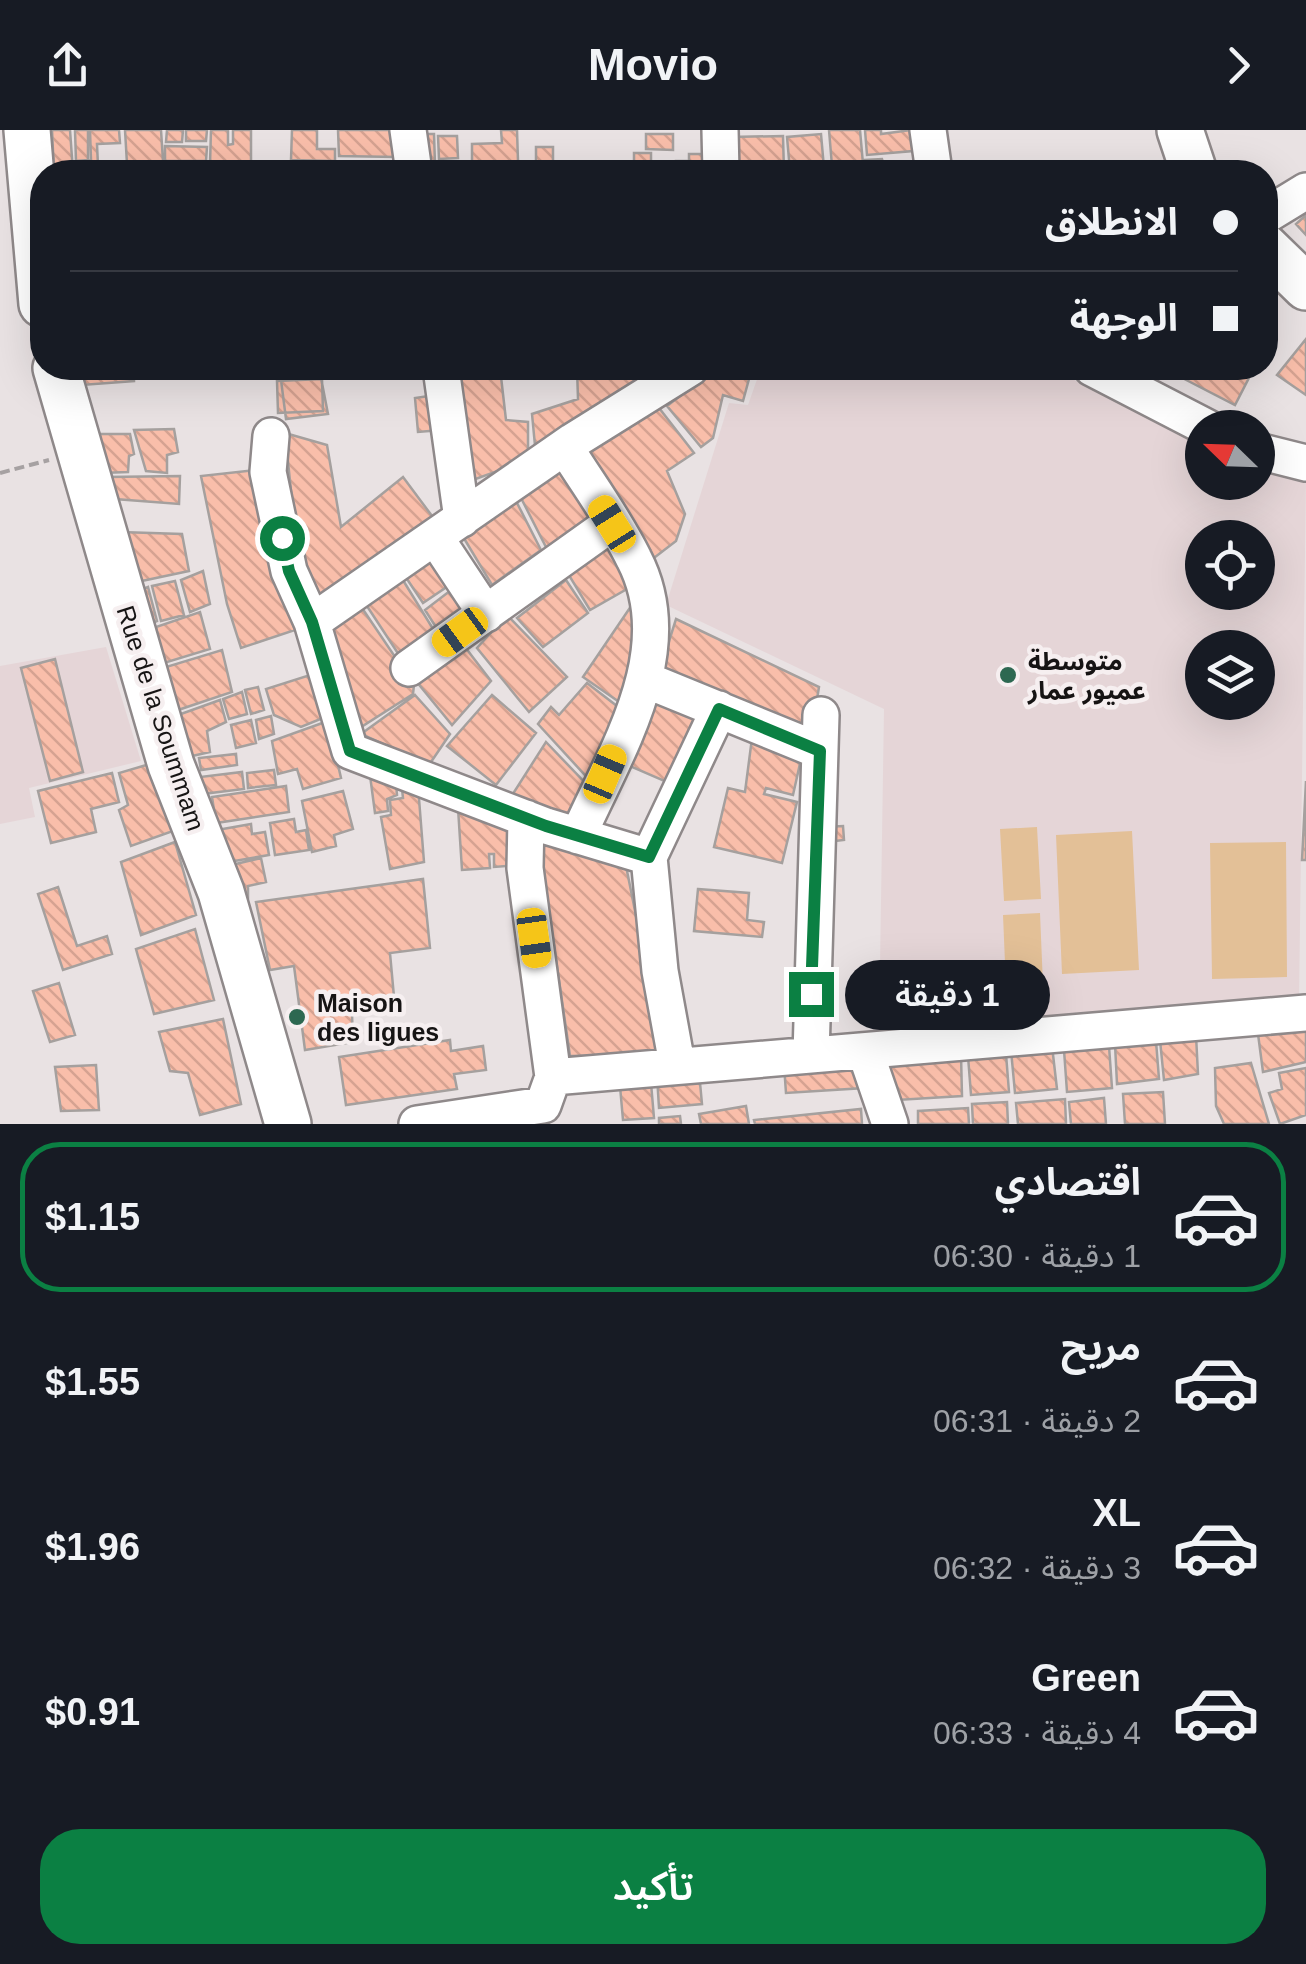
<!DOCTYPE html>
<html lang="ar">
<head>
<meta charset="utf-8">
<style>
	body { margin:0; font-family:Arial,"Noto Sans Arabic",sans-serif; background:#20242c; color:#f1f3f6; direction:rtl; height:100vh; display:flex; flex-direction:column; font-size:38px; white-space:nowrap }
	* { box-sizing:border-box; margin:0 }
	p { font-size:32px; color:#9ea1a6 }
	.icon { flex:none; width:55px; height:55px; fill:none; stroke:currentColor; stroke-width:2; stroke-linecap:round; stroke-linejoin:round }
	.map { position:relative; height:994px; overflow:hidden; direction:ltr }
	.sheet { display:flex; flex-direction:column; background:#171b24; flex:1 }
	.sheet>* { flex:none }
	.top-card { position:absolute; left:30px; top:30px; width:1248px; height:220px; border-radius:40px; box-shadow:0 10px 40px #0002; direction:rtl; display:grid; align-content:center; height:220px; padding:0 40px; background:#171b24 }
	.needle { width:65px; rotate:293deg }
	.buttons { position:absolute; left:1185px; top:280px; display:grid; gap:20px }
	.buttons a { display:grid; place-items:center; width:90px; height:90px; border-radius:50%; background:#171b24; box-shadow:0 10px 40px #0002; font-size:50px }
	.end { position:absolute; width:45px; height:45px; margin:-22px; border:12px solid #0b8043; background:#fff; box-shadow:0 0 0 5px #fff }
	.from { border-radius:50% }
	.bubble { position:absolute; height:70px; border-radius:35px; background:#171b24; box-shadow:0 10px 40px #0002; font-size:32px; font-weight:600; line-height:70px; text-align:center; direction:rtl }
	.car { position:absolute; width:30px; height:60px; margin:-30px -15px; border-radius:12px; box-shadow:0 0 8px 2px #0007; background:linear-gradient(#f5c518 24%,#345 0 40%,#f5c518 0 76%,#345 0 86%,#f5c518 0) }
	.top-card b { display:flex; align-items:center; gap:35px; height:95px; font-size:38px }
	.top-card b+b { border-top:2px solid #363941 }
	.top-card i { width:25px; height:25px; background:#f1f3f6 }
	ul { padding:18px 0 0; list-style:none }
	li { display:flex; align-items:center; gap:30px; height:150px; margin:0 20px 15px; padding:0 20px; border:5px solid transparent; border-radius:40px }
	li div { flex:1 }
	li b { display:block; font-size:38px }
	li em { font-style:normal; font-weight:600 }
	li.selected { border-color:#0b8043 }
	li>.icon { width:90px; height:90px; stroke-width:1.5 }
	.action { display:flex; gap:20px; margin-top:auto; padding:20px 40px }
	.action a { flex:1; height:115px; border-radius:40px; background:#0b8043; color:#fff; font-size:40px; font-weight:600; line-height:115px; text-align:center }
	header { display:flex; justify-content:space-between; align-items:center; height:130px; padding:0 40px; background:#171b24; font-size:45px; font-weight:600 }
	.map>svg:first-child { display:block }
	.built { fill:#e5d5d7; fill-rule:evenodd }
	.grass { fill:#e3c097 }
	.building { fill:url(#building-back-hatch); stroke:#a5a09e; stroke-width:2.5 }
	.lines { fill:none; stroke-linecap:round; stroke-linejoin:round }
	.minor-casing { stroke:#8f898a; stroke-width:40 }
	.major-casing { stroke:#8f898a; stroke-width:50 }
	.path { stroke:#a6a1a2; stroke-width:4; stroke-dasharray:10 5; stroke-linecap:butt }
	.minor { stroke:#fff; stroke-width:35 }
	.major { stroke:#fff; stroke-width:45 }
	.route { stroke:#0b8043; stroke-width:12 }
	.poi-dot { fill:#2d6851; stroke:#f6eff0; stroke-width:4 }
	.labels { text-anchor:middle; stroke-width:9; stroke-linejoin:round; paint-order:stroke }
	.poi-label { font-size:25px; font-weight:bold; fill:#161414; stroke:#f6eff0; text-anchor:start }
	.street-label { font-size:25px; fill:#161414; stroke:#f6eff0 }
</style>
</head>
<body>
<header><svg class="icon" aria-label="forward" viewBox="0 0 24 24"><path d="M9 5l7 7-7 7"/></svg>Movio<svg class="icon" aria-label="share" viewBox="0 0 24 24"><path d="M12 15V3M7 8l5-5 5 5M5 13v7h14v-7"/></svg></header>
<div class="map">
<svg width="1306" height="994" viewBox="0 0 1306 994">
	<defs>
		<pattern id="building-back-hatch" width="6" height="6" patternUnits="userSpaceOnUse" patternTransform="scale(2.5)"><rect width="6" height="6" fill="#f9beaa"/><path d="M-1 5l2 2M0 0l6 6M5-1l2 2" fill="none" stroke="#d5a291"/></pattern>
	</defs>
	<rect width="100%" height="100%" fill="#e9e2e3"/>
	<path class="built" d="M761 238H1050L1202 313V352H1258V340L1306 350 1299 869 879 901 884 579 666 475 729 273 748 275ZM1202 408H1258V462H1202ZM1202 518H1258V572H1202Z
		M106 517 141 631 29 658 35 687 0 694V536Z"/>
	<path class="grass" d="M1037 697 1041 769 1004 771 1000 699Z
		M1132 701 1139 840 1062 844 1056 705Z
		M1286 712 1287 847 1212 849 1210 713Z
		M1040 783 1043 855 1006 857 1003 785Z"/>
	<path class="building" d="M52 0H70L73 42H54Z
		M75 0H88V30L76 31Z
		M90 0H119L120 13 97 14 98 36 122 34V42H79V34L91 30Z
		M125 0H161L163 31 127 34Z
		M167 0H183L182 12H166Z
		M186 0H207L206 11H186Z
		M211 0H228V15L233 14V0H251V34H210Z
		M292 0H317V19H335V31L291 30Z
		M338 0H396V27L339 26Z
		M501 0H517L518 31 472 32V14L502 13Z
		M829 0H860L863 34 832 36Z
		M865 0H881V4L911 0 913 21 867 25Z
		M424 4H434L435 34 472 32 473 42H427Z
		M646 4H673V20L646 19Z
		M821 4 824 38 790 41 787 7Z
		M438 6H457L458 28 439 29Z
		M783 6 784 42H732L731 7Z
		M165 16 207 17 206 31H165Z
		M536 17H553V40H536Z
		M634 23H651V38H670V42H634Z
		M689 24H705L706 42H676V31H689Z
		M882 29 886 42H866L865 30Z
		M518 34V42H502V35Z
		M920 35 921 42H887V40Z
		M292 36 291 42H274V37Z
		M585 36 630 37V42H585Z
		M1306 85V105L1296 94Z
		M1306 209V265L1277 245Z
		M78 238H134V251L82 255Z
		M454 238H500L506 290 528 292V330L470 351Z
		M577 238H672L536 326 532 284 578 269Z
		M716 238H752L743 271 723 265 713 308 701 317 667 276Z
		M1163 238H1249L1253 240 1235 275Z
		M321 248 328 284 286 289 281 250Z
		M322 249 323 281 278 283 277 251Z
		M436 265 441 300 418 302 415 268Z
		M656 274 694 323 667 341 685 384 676 411 650 431 581 321Z
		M174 299 178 322 167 325V343L146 341 134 300Z
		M285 303 327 315 341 397 403 347 435 390 319 475 298 428Z
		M94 304H130L134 324 129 326 128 342 101 343Z
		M567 331 605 391 550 425 519 364Z
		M257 340 265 413 295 500 241 518 227 474 201 346Z
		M180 346 179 374 115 369 107 347Z
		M515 369 541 420 492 455 462 405Z
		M120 402 182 404 189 441 137 452Z
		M616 411 634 455 590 480 567 442Z
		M438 422 454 452 423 473 405 446Z
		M203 441 210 474 190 482 181 450Z
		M401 447 438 507 403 531 365 473Z
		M566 450 588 483 543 517 517 488Z
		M175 451 184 485 161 491 152 456Z
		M148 457 157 491 148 495 138 461Z
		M455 457 473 484 441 505 425 480Z
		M640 463 628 578 583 547Z
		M360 475 414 555 413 564 358 599 327 497Z
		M200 482 210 519 164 533 156 497Z
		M507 485 567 547 529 582 477 518Z
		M676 489 819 557 811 606 659 543Z
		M465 517 491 551 452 595 416 551Z
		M222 520 232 562 175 581 166 537Z
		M55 529 83 642 50 651 21 538Z
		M310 545 323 588 301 597 274 585 266 559Z
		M587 553 626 583 594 655 538 594 551 577 559 585Z
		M649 553 704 592 669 653 616 630Z
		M258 557 264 580 251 584 245 560Z
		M242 562 247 584 229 589 223 569Z
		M415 565 450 604 429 635 361 604Z
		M492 565 536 603 496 655 447 616Z
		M220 570 226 592 207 601 210 622 192 626 178 585Z
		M271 586 274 604 259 609 256 590Z
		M251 590 256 613 236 618 231 595Z
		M328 591 341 648 303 659 297 639 278 644 272 611Z
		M752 608 803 620 793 665 766 658 764 664 797 672 782 733 714 717 728 658 745 662Z
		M546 612 593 661 573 700 509 670Z
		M236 624 237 635 201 640 199 628Z
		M153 633 173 701 131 716 119 680 128 675 119 643Z
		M369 638 396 654 397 665 387 669 388 681 375 683Z
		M274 640 276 655 248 658 247 643Z
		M242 642 244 659 202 664 200 647Z
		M112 643 119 672 91 679 96 702 51 713 38 661Z
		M1306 651V730H1302Z
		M286 656 289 682 216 693 212 667Z
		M418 656 424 732 390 739 381 687 391 685 390 670 403 668 402 659Z
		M343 661 353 699 334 705 336 716 312 722 302 671Z
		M458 678 517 703 519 735 494 737V724H489L490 738 462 740Z
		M294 689 296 702 306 700 309 720 275 725 270 693Z
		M251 694 252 704 265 702 269 725 223 733 217 700Z
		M843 696 844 710 826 712 825 697Z
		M538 705 625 731 664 925 570 926Z
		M175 712 196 785 141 805 121 732Z
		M261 728 266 752 248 756V768H234L227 736Z
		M423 749 430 818 390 823 395 878 352 884 353 912 305 920 294 836 270 840 256 772Z
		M58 757 77 816 107 806 112 824 63 840 38 764Z
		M698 759 749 763 747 790 764 792 762 807 694 801Z
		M195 799 214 870 154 884 136 819Z
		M59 853 75 905 50 912 33 861Z
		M223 889 241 974 200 985 188 943 170 941 159 902Z
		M1306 896V932L1263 942 1258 904Z
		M1196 905 1198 944 1164 950 1160 910Z
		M450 910 451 921 483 916 486 940 454 944 457 959 346 975 339 927Z
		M1156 911 1159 949 1117 954 1115 914Z
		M1052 916 1057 959 1015 963 1011 920Z
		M1109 916 1112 958 1067 962 1064 920Z
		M1006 924 1009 962 971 965 968 926Z
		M961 925 962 966 897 970 889 932Z
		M855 930 864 958 786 963 784 935Z
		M1251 933 1269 994H1224L1216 976 1215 938Z
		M96 935 99 980 61 981 55 937Z
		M1306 938V985L1280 994 1269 963 1282 959 1279 943Z
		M699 942 702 974 659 978 657 946Z
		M651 953 654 988 623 990 620 956Z
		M1163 962 1165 994H1125L1123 964Z
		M1104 968 1106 994H1071L1069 972Z
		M1065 969 1066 994H1018L1016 973Z
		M1007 972 1008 994H973L972 974Z
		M746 976 749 994H701L699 984Z
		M968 978 969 994H918V981Z
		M861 979 862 994H755L754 990Z
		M680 986 681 994H659V988Z"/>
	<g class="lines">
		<defs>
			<path id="minor" d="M408 0 414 42
				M720 0 721 42
				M928 0 934 42
				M1265 86 1306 61
				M441 238 462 389
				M1092 238 1208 298
				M271 306 268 342 289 441 312 492 350 621 546 696 649 727
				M565 317C588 354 615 390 634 429 682 521 615 622 578 706
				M1258 321 1306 333
				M435 407 486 484
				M312 492 573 311 690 238
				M409 538 612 393
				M646 550 820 621
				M865 921 890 994
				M811 925 821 585
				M677 934 660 841 649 727 719 579
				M553 947 1306 883
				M417 994 543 975 553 947 525 738 526 688"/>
			<path id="major" d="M27 0 42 174
				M1180 0 1194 42
				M1265 117 1306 157
				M56 238 171 635 221 762 288 994"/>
		</defs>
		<use href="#minor" class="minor-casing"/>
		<use href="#major" class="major-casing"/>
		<path class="path" d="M0 343 49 330"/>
		<use href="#minor" class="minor"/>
		<use href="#major" class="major"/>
	</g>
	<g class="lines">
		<path class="route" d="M282 408 289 441 312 492 350 621 546 696 649 727 719 579 820 621 811 864"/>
	</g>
	<g class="poi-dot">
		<circle cx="1008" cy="545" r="10"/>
		<circle cx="297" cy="887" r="10"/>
	</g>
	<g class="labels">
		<g class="poi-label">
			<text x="1028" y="540">متوسطة<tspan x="1028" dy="29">عميور عمار</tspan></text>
			<text x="317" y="882">Maison<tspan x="317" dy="29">des ligues</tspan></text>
		</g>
		<g class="street-label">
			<text transform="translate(161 588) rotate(72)" y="9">Rue de la Soummam</text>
		</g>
	</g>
</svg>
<div class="buttons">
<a><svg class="needle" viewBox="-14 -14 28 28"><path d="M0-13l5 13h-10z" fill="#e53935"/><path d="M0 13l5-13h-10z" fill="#9ea1a6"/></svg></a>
<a><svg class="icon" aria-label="locate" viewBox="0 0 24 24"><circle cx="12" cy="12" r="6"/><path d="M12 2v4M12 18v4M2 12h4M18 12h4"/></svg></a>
<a><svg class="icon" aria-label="layers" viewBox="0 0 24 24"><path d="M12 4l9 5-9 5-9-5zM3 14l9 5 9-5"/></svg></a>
</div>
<i class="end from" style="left:282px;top:408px"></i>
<i class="end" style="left:811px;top:864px"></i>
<div class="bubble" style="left:845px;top:830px;width:205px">1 دقيقة</div>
<i class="car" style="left:612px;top:394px;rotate:328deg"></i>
<i class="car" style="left:460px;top:502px;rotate:234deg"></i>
<i class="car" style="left:605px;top:644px;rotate:23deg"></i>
<i class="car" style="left:534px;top:808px;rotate:172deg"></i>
<div class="top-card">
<b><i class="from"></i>الانطلاق</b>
<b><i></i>الوجهة</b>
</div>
</div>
<section class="sheet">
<ul>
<li class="selected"><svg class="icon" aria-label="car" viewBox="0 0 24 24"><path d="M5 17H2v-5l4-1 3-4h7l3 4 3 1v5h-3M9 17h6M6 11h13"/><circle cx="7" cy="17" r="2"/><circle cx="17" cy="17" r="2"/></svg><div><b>اقتصادي</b><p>1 دقيقة · 06:30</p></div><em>$1.15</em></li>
<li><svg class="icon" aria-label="car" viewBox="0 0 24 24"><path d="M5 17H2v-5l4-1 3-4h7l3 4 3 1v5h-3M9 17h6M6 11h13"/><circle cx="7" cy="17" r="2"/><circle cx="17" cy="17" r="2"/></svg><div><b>مريح</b><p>2 دقيقة · 06:31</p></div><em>$1.55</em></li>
<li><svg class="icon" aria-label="car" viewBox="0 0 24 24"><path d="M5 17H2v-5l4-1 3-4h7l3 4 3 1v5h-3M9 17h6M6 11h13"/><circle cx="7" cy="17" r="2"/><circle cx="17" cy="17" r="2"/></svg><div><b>XL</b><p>3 دقيقة · 06:32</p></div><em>$1.96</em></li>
<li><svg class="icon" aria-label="car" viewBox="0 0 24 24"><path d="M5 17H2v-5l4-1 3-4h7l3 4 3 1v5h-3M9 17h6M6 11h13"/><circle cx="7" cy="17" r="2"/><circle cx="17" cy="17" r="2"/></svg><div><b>Green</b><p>4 دقيقة · 06:33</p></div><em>$0.91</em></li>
</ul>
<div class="action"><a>تأكيد</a></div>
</section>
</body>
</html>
